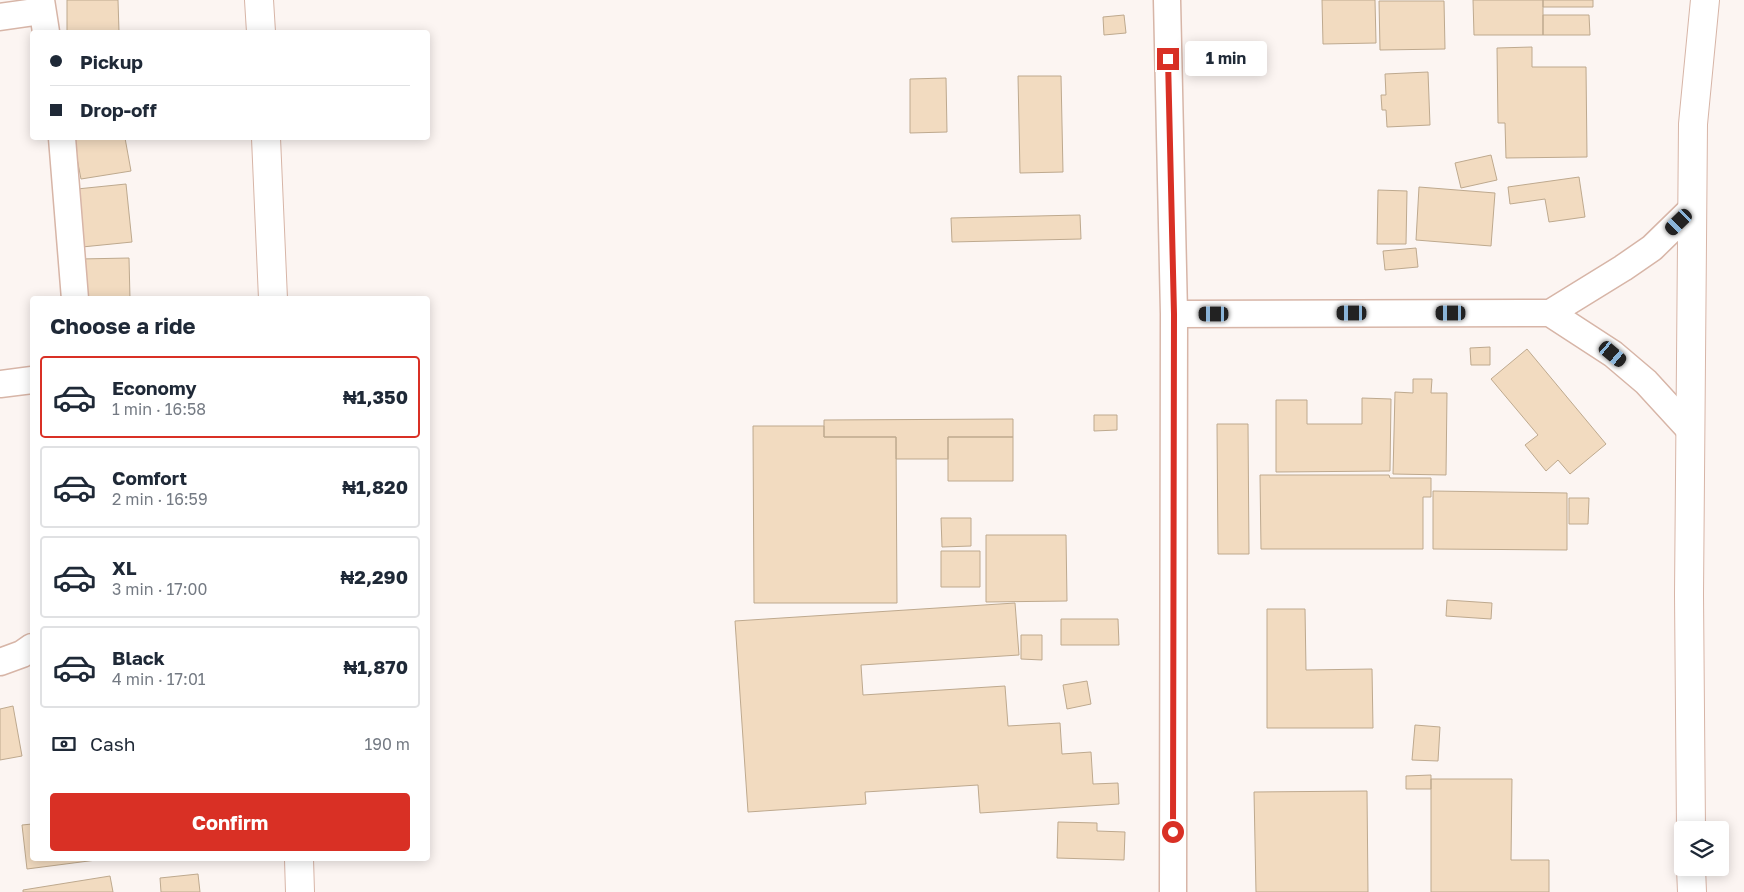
<!DOCTYPE html>
<html lang="en">
<head>
<meta charset="utf-8">
<style>
	body { margin:0; font-family:"Golos Text",sans-serif; background:#f2f2f3; color:#1f2937; height:100vh; display:flex; flex-direction:column; font-size:19px; white-space:nowrap }
	* { box-sizing:border-box; margin:0 }
	p { font-size:16px; color:#747a83 }
	.icon { flex:none; width:28px; height:28px; fill:none; stroke:currentColor; stroke-width:2; stroke-linecap:round; stroke-linejoin:round }
	.map { position:relative; flex:1; overflow:hidden }
	.drawer { position:absolute; left:30px; top:296px; width:400px; height:565px; display:flex; flex-direction:column; background:#fff; border-radius:5px; box-shadow:0 2px 12px #0003 }
	.drawer>* { flex:none }
	.top-card { position:absolute; left:30px; top:30px; width:400px; height:110px; border-radius:5px; box-shadow:0 2px 12px #0003; display:grid; align-content:center; height:110px; padding:0 20px; background:#fff }
	.tools { position:absolute; left:1674px; top:821px; display:grid; gap:10px }
	.tools a { display:grid; place-items:center; width:55px; height:55px; border-radius:5px; background:#fff; box-shadow:0 2px 12px #0003; font-size:25px }
	.end { position:absolute; width:22px; height:22px; margin:-11px; border:6px solid #d93025; background:#fff; box-shadow:0 0 0 2px #fff }
	.from { border-radius:50% }
	.bubble { position:absolute; height:35px; border-radius:5px; background:#fff; box-shadow:0 2px 12px #0003; font-size:16px; font-weight:700; line-height:35px; text-align:center }
	.car { position:absolute; width:15px; height:30px; margin:-15px -8px; border-radius:6px; box-shadow:0 0 4px 1px #0007; background:linear-gradient(#222 24%,#8ab4d8 0 40%,#222 0 76%,#8ab4d8 0 86%,#222 0) }
	.top-card b { display:flex; align-items:center; gap:18px; height:48px; font-size:19px }
	.top-card b+b { border-top:1px solid #e0e1e3 }
	.top-card i { width:12px; height:12px; background:#1f2937 }
	ul { padding:0; list-style:none }
	li { display:flex; align-items:center; gap:15px; height:82px; margin:0 10px 8px; padding:0 10px; border:2px solid #e0e1e3; border-radius:5px }
	li div { flex:1 }
	li b { display:block; font-size:19px }
	li em { font-style:normal; font-weight:700 }
	li.active { border-color:#d93025 }
	li>.icon { width:45px; height:45px; stroke-width:1.5 }
	h2 { padding:0 20px; font-size:22px; line-height:60px }
	.pay { display:flex; align-items:center; gap:12px; height:55px; padding:0 20px; font-size:19px }
	.pay p { margin-inline-start:auto }
	.primary-button { display:flex; gap:10px; margin-top:auto; padding:10px 20px }
	.primary-button a { flex:1; height:58px; border-radius:5px; background:#d93025; color:#fff; font-size:20px; font-weight:700; line-height:58px; text-align:center }
	.map>svg:first-child { display:block }
	.building { fill:#f2dbc0; stroke:#bea98e }
	.lines { fill:none; stroke-linecap:round; stroke-linejoin:round }
	.minor-casing { stroke:#d7b5a7; stroke-width:29 }
	.tertiary-casing { stroke:#d7b5a7; stroke-width:30 }
	.secondary-casing { stroke:#d7b5a7; stroke-width:30 }
	.minor { stroke:#fff; stroke-width:26 }
	.tertiary { stroke:#fff; stroke-width:28 }
	.secondary { stroke:#fff; stroke-width:28 }
	.route { stroke:#d93025; stroke-width:6 }
</style>
</head>
<body>
<div class="map">
<svg width="1744" height="892" viewBox="0 0 1744 892">
	<rect width="100%" height="100%" fill="#fcf5f2"/>
	<path class="building" d="M67 0H118L119 32H67Z
		M1322 0H1375L1376 43 1323 44Z
		M1473 0H1543V35H1474Z
		M1543 0H1593V7H1543Z
		M1379 1H1444L1445 49 1380 50Z
		M1124 15 1126 33 1104 35 1103 17Z
		M1543 15H1589L1590 35H1543Z
		M1532 47V67H1586L1587 157 1506 158 1505 123H1498L1497 48Z
		M1428 72 1430 125 1387 127 1386 110H1382L1381 95H1386L1385 74Z
		M1018 76H1061L1063 172 1020 173Z
		M946 78 947 132 910 133V79Z
		M73 138H125L131 171 81 179Z
		M1491 155 1497 180 1461 188 1455 163Z
		M1579 177 1585 217 1549 222 1545 199 1510 204 1508 187Z
		M126 184 132 242 82 247 77 189Z
		M1419 187 1495 193 1491 246 1416 240Z
		M1378 190 1407 191 1406 244H1377Z
		M1080 215 1081 239 952 242 951 218Z
		M1416 248 1418 267 1385 270 1383 251Z
		M129 258 130 299H82L80 259Z
		M1490 347V365H1471L1470 348Z
		M1527 349 1606 444 1570 474 1558 460 1546 471 1525 445 1538 435 1491 379Z
		M1413 379H1432L1431 393H1447L1446 475 1393 474 1395 392 1413 393Z
		M1362 398 1391 399 1390 471 1276 472V400H1307V424H1362Z
		M1094 415H1117V430L1094 431Z
		M1013 419V437H948V459H896V437H824V420Z
		M1217 424H1248L1249 554H1218Z
		M753 426H824V437H896L897 603H754Z
		M948 437H1013V481H948Z
		M1260 475H1389L1390 478H1431V497H1423V549H1261Z
		M1433 491 1567 493V550L1433 549Z
		M1569 498H1589L1588 524H1569Z
		M941 518H971V546L942 547Z
		M986 535H1066L1067 601 986 602Z
		M941 551H980V587H941Z
		M1447 600 1492 603 1491 619 1446 616Z
		M1015 603 1019 655 861 665 863 695 1005 686 1008 726 1060 723 1062 754 1091 752 1093 784 1118 783 1119 804 980 813 978 785 865 792 866 804 748 812 735 621Z
		M1267 609H1305L1306 670 1372 669 1373 728H1267Z
		M1061 619H1118L1119 645H1061Z
		M1021 635H1042V660L1021 659Z
		M1087 681 1091 704 1067 709 1063 685Z
		M13 706 22 756 0 760V709Z
		M1415 725 1440 727 1438 761 1412 760Z
		M1431 775V789H1406V776Z
		M1431 779H1512L1511 860H1549V892H1431Z
		M1367 791 1368 892H1256L1254 792Z
		M1058 822 1097 823V831L1125 832 1124 860 1057 858Z
		M32 824V859H104L27 869 22 825Z
		M198 874 200 892H161L160 878Z
		M110 876 113 892H23V890Z"/>
	<g class="lines">
		<defs>
			<path id="minor" d="M41 0 46 32
				M1167 0 1174 314 1173 892
				M0 17 42 11
				M62 138 75 299
				M1550 313 1613 354 1646 382 1690 430
				M1174 314 1550 313 1623 268 1652 248 1692 209
				M0 384 32 380
				M0 662 22 654 32 647"/>
			<path id="tertiary" d="M1691 830 1689 595 1693 124 1705 0
				M1691 868 1692 892"/>
			<path id="secondary" d="M259 0 261 32
				M266 138 273 299
				M299 859 300 892"/>
		</defs>
		<use href="#minor" class="minor-casing"/>
		<use href="#tertiary" class="tertiary-casing"/>
		<use href="#secondary" class="secondary-casing"/>
		<use href="#minor" class="minor"/>
		<use href="#tertiary" class="tertiary"/>
		<use href="#secondary" class="secondary"/>
	</g>
	<g class="lines">
		<path class="route" d="M1168 59 1174 314 1173 832"/>
	</g>
</svg>
<div class="tools">
<a><svg class="icon" aria-label="layers" viewBox="0 0 24 24"><path d="M12 4l9 5-9 5-9-5zM3 14l9 5 9-5"/></svg></a>
</div>
<i class="end from" style="left:1173px;top:832px"></i>
<i class="end" style="left:1168px;top:59px"></i>
<div class="bubble" style="left:1185px;top:41px;width:82px">1 min</div>
<i class="car" style="left:1679px;top:222px;rotate:226deg"></i>
<i class="car" style="left:1352px;top:313px;rotate:270deg"></i>
<i class="car" style="left:1451px;top:313px;rotate:270deg"></i>
<i class="car" style="left:1214px;top:314px;rotate:270deg"></i>
<i class="car" style="left:1613px;top:354px;rotate:130deg"></i>
<div class="top-card">
<b><i class="from"></i>Pickup</b>
<b><i></i>Drop-off</b>
</div>
<section class="drawer">
<h2>Choose a ride</h2>
<ul>
<li class="active"><svg class="icon" aria-label="car" viewBox="0 0 24 24"><path d="M5 17H2v-5l4-1 3-4h7l3 4 3 1v5h-3M9 17h6M6 11h13"/><circle cx="7" cy="17" r="2"/><circle cx="17" cy="17" r="2"/></svg><div><b>Economy</b><p>1 min · 16:58</p></div><em>₦1,350</em></li>
<li><svg class="icon" aria-label="car" viewBox="0 0 24 24"><path d="M5 17H2v-5l4-1 3-4h7l3 4 3 1v5h-3M9 17h6M6 11h13"/><circle cx="7" cy="17" r="2"/><circle cx="17" cy="17" r="2"/></svg><div><b>Comfort</b><p>2 min · 16:59</p></div><em>₦1,820</em></li>
<li><svg class="icon" aria-label="car" viewBox="0 0 24 24"><path d="M5 17H2v-5l4-1 3-4h7l3 4 3 1v5h-3M9 17h6M6 11h13"/><circle cx="7" cy="17" r="2"/><circle cx="17" cy="17" r="2"/></svg><div><b>XL</b><p>3 min · 17:00</p></div><em>₦2,290</em></li>
<li><svg class="icon" aria-label="car" viewBox="0 0 24 24"><path d="M5 17H2v-5l4-1 3-4h7l3 4 3 1v5h-3M9 17h6M6 11h13"/><circle cx="7" cy="17" r="2"/><circle cx="17" cy="17" r="2"/></svg><div><b>Black</b><p>4 min · 17:01</p></div><em>₦1,870</em></li>
</ul>
<div class="pay"><svg class="icon" aria-label="cash" viewBox="0 0 24 24"><path d="M3 7h18v10H3z"/><circle cx="12" cy="12" r="2"/></svg>Cash<p>190 m</p></div>
<div class="primary-button"><a>Confirm</a></div>
</section>
</div>
</body>
</html>
